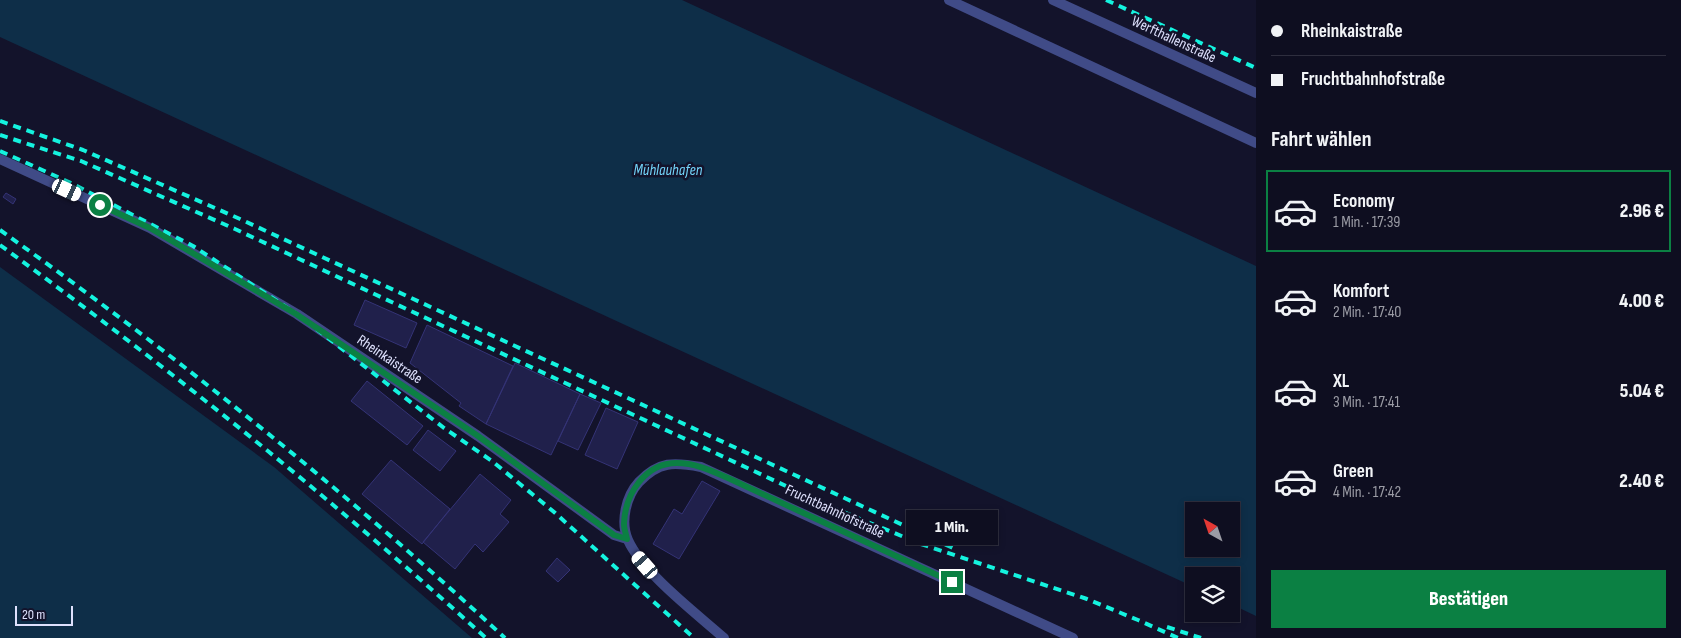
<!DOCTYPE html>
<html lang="de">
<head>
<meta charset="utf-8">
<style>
	body { margin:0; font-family:"Sofia Sans Condensed",sans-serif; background:#171729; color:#f1f3f6; height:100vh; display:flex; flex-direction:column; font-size:19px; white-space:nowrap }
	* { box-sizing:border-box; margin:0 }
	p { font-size:16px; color:#9b9ca5 }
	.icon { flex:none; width:28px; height:28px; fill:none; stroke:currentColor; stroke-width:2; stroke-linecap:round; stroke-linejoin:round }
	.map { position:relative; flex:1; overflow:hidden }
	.drawer { display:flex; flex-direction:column; background:#0e0e20; width:425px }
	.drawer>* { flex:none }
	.top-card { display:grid; align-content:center; height:110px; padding:0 15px; background:#0e0e20 }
	.needle { width:32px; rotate:320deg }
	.controls { position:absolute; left:1185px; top:502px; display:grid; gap:10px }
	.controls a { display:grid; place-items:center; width:55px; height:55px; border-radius:0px; background:#0e0e20; box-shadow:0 2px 8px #0003,0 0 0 1px #2e2e3e; font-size:25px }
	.scale { position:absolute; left:15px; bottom:12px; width:58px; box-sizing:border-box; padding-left:5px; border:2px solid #dee1fd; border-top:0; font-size:14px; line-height:18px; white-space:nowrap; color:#dee1fd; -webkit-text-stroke:4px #13132b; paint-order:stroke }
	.end { position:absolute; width:22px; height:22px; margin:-11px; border:6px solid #0b8043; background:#fff; box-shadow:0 0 0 2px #fff }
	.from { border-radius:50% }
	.bubble { position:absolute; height:35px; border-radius:0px; background:#0e0e20; box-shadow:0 2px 8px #0003,0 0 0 1px #2e2e3e; font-size:16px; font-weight:800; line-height:35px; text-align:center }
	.car { position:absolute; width:15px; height:30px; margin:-15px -8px; border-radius:6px; box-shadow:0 0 4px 1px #0007; background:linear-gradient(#fff 24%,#345 0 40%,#fff 0 76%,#345 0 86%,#fff 0) }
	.top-card b { display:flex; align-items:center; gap:18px; height:48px; font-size:19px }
	.top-card b+b { border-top:1px solid #2e2e3e }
	.top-card i { width:12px; height:12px; background:#f1f3f6 }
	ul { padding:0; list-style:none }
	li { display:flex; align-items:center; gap:15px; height:82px; margin:0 10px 8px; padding:0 5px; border:2px solid transparent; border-radius:0px }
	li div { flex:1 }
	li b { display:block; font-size:19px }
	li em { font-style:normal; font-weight:800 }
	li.on { border-color:#0b8043 }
	li>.icon { width:45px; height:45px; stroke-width:1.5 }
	h2 { padding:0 15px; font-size:22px; line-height:60px }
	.button { display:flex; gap:10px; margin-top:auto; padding:10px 15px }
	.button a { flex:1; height:58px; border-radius:0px; background:#0b8043; color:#fff; font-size:20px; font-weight:800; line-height:58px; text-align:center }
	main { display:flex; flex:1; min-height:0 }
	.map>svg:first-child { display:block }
	.water { fill:#0e2e48; fill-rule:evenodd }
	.building { fill:#20204b; stroke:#343376 }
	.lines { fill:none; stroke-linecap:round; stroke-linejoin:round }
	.lane { stroke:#404b87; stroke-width:10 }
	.street { stroke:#404b87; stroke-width:10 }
	.rail { stroke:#14f3df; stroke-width:4; stroke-dasharray:8 6; stroke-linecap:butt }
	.route { stroke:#0b8043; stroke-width:6 }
	.labels { text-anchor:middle; stroke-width:5; stroke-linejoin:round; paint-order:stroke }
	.street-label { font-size:15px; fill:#dee1fd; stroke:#13132b }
	.water-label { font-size:16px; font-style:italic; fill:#72d3f8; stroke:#13132b }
</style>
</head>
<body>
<main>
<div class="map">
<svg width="1256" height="638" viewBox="0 0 1256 638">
	<rect width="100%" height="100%" fill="#13132b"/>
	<path class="water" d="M0 0H682L1256 266V616L1231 604V576H1194V587L0 37ZM1194 511H1231V549H1194Z
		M0 267 274 467 472 638H0Z"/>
	<path class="building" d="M6 193 16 199 13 204 3 197Z
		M365 300 417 323 406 348 354 325Z
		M427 325 513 366 486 424 459 406 461 403 410 363Z
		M515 363 580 394 551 455 486 424Z
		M367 381 423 426 407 445 351 401Z
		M580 394 601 403 578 450 558 441Z
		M606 408 638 422 617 469 585 455Z
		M428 430 456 451 440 471 413 450Z
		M391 460 450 509 422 544 362 494Z
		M480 474 511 500 500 514 509 522 483 552 475 544 455 569 423 542Z
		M702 481 720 491 679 559 653 544 674 509 682 514Z
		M557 558 570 570 558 582 546 571Z"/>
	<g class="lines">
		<path class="lane" d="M949 0 1256 143
			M0 159 150 228 297 314 478 436 614 535 627 539"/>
		<path class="street" d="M1053 0 1256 93
			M724 638C697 614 642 572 628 540 620 522 626 496 639 482 659 461 674 462 701 467L1073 638"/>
		<path class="rail" d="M1106 0 1256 68
			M0 121 83 150 240 219 955 549
			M0 135 81 161 235 229 831 507 921 544 1087 599 1138 620 1178 638
			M0 151 71 183 193 246 297 314 444 428 492 461 554 512 694 638
			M0 230C177 356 345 491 505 638
			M0 245C169 368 331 498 486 638
			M1167 627 1201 638"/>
	</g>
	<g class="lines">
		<path class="route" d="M100 205 150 228 296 314 478 436 614 535 627 539C626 534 624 529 624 524 625 494 645 463 677 463 695 463 712 471 728 478L952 582"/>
	</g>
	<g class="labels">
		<g class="street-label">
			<text transform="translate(1174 39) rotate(25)" y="5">Werfthallenstraße</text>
			<text transform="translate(390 359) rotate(34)" y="5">Rheinkaistraße</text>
			<text transform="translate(835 511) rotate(25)" y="5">Fruchtbahnhofstraße</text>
		</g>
		<g class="water-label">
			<text x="668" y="175">Mühlauhafen</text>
		</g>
	</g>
</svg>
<div class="controls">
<a><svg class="needle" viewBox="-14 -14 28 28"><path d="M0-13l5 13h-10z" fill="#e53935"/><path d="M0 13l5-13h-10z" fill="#9b9ca5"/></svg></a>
<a><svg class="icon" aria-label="layers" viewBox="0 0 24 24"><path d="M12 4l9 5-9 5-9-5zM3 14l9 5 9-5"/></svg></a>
</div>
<div class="scale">20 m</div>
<i class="end from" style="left:100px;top:205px"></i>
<i class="end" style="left:952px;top:582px"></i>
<div class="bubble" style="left:906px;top:510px;width:92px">1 Min.</div>
<i class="car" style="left:67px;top:190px;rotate:115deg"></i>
<i class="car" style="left:645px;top:565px;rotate:319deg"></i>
</div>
<section class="drawer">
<div class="top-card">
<b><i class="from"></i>Rheinkaistraße</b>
<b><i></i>Fruchtbahnhofstraße</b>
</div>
<h2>Fahrt wählen</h2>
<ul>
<li class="on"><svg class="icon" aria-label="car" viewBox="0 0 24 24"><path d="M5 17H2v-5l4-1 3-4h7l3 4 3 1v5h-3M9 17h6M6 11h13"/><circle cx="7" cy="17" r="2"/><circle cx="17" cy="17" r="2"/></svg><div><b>Economy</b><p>1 Min. · 17:39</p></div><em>2.96 €</em></li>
<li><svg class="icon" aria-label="car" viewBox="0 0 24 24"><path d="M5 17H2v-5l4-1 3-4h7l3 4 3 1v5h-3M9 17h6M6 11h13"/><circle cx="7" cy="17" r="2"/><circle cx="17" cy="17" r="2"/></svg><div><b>Komfort</b><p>2 Min. · 17:40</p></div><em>4.00 €</em></li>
<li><svg class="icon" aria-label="car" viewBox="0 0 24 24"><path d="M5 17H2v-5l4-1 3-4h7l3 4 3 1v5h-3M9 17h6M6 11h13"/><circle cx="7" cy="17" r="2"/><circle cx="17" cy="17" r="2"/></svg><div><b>XL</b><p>3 Min. · 17:41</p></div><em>5.04 €</em></li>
<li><svg class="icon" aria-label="car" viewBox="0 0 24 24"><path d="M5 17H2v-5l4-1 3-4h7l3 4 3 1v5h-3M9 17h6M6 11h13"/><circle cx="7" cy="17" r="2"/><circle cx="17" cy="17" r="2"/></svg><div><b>Green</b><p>4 Min. · 17:42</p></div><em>2.40 €</em></li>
</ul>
<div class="button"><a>Bestätigen</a></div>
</section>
</main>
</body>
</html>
